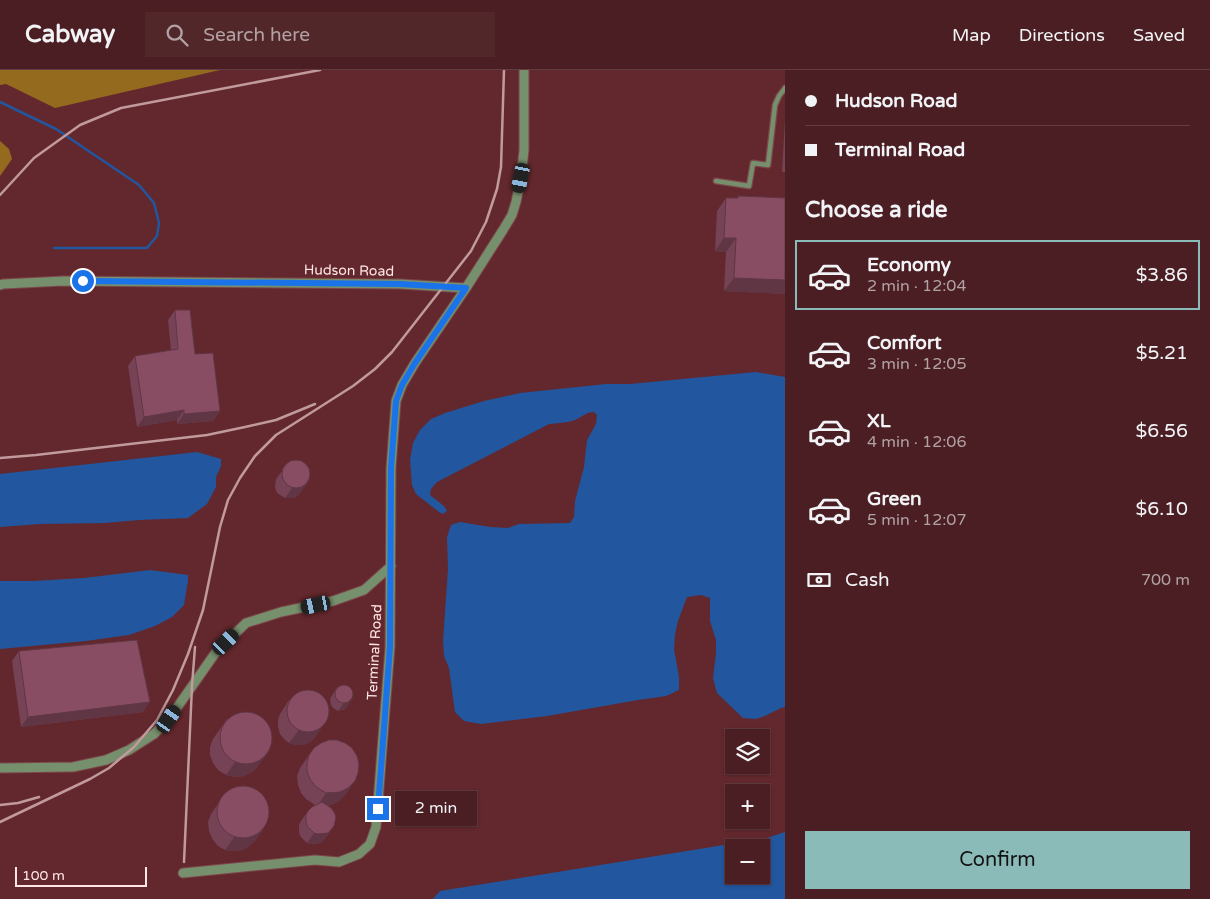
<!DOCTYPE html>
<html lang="en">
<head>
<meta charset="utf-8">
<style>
	body { margin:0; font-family:"Varela Round",sans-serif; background:#51272a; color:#f1f3f6; height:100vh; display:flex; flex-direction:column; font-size:19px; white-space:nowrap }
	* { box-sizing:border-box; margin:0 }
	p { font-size:16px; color:#b2a2a5 }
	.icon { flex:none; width:28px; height:28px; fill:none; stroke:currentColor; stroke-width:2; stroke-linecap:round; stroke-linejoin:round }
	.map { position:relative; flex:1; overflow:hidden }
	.details { display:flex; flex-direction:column; background:#4a1e22; width:425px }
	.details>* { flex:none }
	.guide { display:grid; align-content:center; height:110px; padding:0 20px; background:#4a1e22 }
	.controls { position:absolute; left:725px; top:659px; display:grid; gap:10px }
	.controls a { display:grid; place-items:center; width:45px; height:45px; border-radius:0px; background:#4a1e22; box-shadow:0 1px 4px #0004,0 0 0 1px #613c40; font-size:25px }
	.scale { position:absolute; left:15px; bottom:12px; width:132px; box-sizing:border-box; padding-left:5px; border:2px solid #fee6e6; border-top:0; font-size:14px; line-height:18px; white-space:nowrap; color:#fee6e6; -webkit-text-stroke:4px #63282d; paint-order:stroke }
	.end { position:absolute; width:22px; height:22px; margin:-11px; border:6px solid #1a73e8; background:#fff; box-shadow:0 0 0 2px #fff }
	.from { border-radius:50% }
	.bubble { position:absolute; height:35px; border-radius:0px; background:#4a1e22; box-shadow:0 1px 4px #0004,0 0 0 1px #613c40; font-size:16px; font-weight:600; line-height:35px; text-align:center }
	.car { position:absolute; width:15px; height:30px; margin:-15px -8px; border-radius:6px; box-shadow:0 0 4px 1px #0007; background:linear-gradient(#222 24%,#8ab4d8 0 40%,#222 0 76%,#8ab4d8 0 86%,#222 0) }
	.guide b { display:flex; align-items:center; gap:18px; height:48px; font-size:19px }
	.guide b+b { border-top:1px solid #613c40 }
	.guide i { width:12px; height:12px; background:#f1f3f6 }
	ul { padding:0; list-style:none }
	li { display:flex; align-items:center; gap:15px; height:70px; margin:0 10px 8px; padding:0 10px; border:2px solid transparent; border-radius:0px }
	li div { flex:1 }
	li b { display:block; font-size:19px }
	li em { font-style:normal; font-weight:600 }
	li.on { border-color:#8bbbb9 }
	li>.icon { width:45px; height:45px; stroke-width:1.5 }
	h2 { padding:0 20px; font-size:22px; line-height:60px }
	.pay { display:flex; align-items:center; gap:12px; height:55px; padding:0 20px; font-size:19px }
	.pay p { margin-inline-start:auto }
	.button { display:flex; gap:10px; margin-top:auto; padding:10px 20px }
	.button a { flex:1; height:58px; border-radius:0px; background:#8bbbb9; color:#111; font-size:20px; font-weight:600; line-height:58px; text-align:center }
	header { display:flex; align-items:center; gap:30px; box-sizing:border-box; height:70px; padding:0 25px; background:#4a1e22; border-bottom:1px solid #613c40 }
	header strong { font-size:24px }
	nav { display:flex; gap:28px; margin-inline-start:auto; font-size:18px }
	.search { width:350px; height:45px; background:#51272a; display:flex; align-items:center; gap:12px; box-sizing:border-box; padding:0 18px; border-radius:0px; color:#b2a2a5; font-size:19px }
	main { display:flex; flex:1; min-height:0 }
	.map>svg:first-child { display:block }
	.forest { fill:#946a1e }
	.water { fill:#22569f; fill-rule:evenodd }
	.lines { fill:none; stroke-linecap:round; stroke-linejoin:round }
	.stream { stroke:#22569f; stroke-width:2.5 }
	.service-casing { stroke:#7c464b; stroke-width:7 }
	.minor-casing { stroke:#7c464b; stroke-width:11 }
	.service { stroke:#768f6c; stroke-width:4.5 }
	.minor { stroke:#768f6c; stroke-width:9 }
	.rail { stroke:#c09a9c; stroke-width:2.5 }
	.wall { fill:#764255 }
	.shaded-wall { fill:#603645 }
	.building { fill:#894d63; stroke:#603645 }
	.route { stroke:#1a73e8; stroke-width:6 }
	.labels { text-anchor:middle; stroke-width:4; stroke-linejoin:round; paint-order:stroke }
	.street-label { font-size:14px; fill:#fee6e6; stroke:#63282d }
</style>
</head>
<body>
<header>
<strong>Cabway</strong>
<div class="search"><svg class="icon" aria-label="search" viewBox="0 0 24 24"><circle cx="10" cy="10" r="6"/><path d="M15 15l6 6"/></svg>Search here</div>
<nav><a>Map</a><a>Directions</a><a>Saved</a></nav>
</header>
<main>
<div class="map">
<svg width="785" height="829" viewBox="0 0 785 829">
	<rect width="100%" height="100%" fill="#63282d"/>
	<path class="forest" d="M0 0H220L55 38 6 14 0 15Z
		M0 71 9 79 12 89 0 106Z"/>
	<path class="water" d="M756 302 785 307V637L781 638 765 646 756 649 743 648 717 623 713 608 716 583V570L710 551V528L701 525 687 527 678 551 675 564 674 579 679 607V620L666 626 638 630 547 646 481 654 464 651 455 642 449 598 444 586 443 571 448 499 447 467 451 455 460 452 490 457 508 458 519 454 570 453 574 447 575 431 584 397 587 370 596 354 597 345 594 342C586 342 582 347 575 350 567 353 558 353 549 354L437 412 431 419 430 425 444 436 447 441 443 444 439 442 416 424 412 415 410 390 413 373 420 360 431 349 445 343 484 331 520 323 606 314H630Z
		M197 382 221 389V396L216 407V417L207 434 188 448 139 450 105 453 40 454 0 457V404Z
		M150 500 188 505V511L184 535 172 547 155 556 129 565 86 571 0 579V511H33L84 508Z
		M785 762V829H433L440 821 767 768ZM734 778H761V805H734Z"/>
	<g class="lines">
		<path class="stream" d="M0 32 56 59 139 115 154 133 159 153 157 166 147 178H54"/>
		<defs>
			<path id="service" d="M716 111 749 116 753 93 768 95 775 35 779 26 785 18"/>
			<path id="minor" d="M0 215 3 214 63 211 400 214 466 218
				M0 698 73 697 106 690 129 680 154 664 169 649 216 582 246 553 281 542 333 531 364 520 391 496
				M183 803 315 790 339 792 359 784 370 774 376 757 390 577 391 398 396 331 402 315 415 293 466 218 503 160 512 145 516 132 521 108 524 80V0"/>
		</defs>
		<use href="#service" class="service-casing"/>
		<use href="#minor" class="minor-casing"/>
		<use href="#service" class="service"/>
		<use href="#minor" class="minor"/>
		<path class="rail" d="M0 125 34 88 80 55 121 38 320 0
			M0 388 36 385 207 365 245 357 276 350 315 334
			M0 735 18 733 39 727
			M0 752 90 709 109 698 134 677 157 650 173 620 188 584 203 540 220 457 228 430 240 408 255 386 276 365 353 316 375 299 392 282 471 181 486 152 497 119 501 97 504 0
			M184 792 192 616 195 577"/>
	</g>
	<path class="wall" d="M785 49V102H782Z
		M738 126 785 128V224L724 221 726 182 715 181 717 141 726 128H737Z
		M175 240 220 341 213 351 177 354V350L137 357 128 296 135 286 171 280 168 250Z
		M283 400 299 425 294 428H285L277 423 275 418 276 409Z
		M19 581 143 642 21 657 12 591Z
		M337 617 347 637 345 639 338 641 333 638 331 635 330 629Z
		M289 630 324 654 315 667 310 672 303 675H296L289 673 284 669 280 664 278 657V650L280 644Z
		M227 649 258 696 252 702 244 706 235 707 226 705 218 700 213 693 210 685V677L213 669Z
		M309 685 355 711 345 725 339 731 331 735 327 736 334 756 327 766 321 773 311 774 307 773 300 766 299 761V755L301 751 308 741 315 735 306 729 301 723 298 715 297 706 300 698Z
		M220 731 264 758 255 771 249 776 242 780 233 781 225 780 218 776 213 770 209 761 208 752 211 744Z"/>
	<path class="shaded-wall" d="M724 168H736L726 182 715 181Z
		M734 208 785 210V224L724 221Z
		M184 340 177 350 137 357 144 347Z
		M220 341 213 351 177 354 184 344Z
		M309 411 299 425 294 428H285L292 418Z
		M352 630 345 639 338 641 343 634Z
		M150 632 143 642 21 657 28 647Z
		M324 654 315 667 310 672 303 675H296L289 673 299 660Z
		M268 683 258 696 252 702 244 706 235 707 226 705 235 692Z
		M355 711 345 725 339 731 331 735 317 737 326 723Z
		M334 756 327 766 321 773 311 774 307 773 314 763Z
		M264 758 255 771 249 776 242 780 233 781 225 780 235 766Z"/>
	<path class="building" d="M738 126 785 128V210L734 208 736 168H724L726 128H738Z
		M175 240H190L195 284 213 283 220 341 184 344V340L144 347 135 286 178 279Z
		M282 404a14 14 0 1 1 28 0a14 14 0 1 1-28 0Z
		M137 570 150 632 28 647 19 581Z
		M335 624a9 9 0 1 1 18 0a9 9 0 1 1-18 0Z
		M287 641a21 21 0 1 1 42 0a21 21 0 1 1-42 0Z
		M220 668a26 26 0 1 1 52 0a26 26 0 1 1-52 0Z
		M329 670H337L345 673 352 678 357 686 359 694 358 703 355 711 348 718 340 722 326 723 315 716 310 709 307 701V693L309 685 314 678 321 673Z
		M217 742a26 26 0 1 1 52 0a26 26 0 1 1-52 0Z
		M322 732 331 738 334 742 336 747 334 756 328 763 318 764 314 763 307 756 306 751V745L308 741 312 737Z"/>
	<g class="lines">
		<path class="route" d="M83 211 400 214 466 218 415 293 402 315 396 331 391 398 390 577 378 739"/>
	</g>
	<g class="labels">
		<g class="street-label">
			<text transform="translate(349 200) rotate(1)" y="5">Hudson Road</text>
			<text transform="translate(374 582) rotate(-87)" y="5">Terminal Road</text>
		</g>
	</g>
</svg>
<div class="controls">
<a><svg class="icon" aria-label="layers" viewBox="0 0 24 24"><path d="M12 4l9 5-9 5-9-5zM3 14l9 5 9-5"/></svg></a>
<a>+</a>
<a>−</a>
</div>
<div class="scale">100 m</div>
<i class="end from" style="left:83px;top:211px"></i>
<i class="end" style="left:378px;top:739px"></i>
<div class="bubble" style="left:395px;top:721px;width:82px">2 min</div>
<i class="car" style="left:521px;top:108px;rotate:191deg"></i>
<i class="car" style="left:316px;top:535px;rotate:258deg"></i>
<i class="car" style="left:226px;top:572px;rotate:46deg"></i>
<i class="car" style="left:169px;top:649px;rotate:35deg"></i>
</div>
<section class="details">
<div class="guide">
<b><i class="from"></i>Hudson Road</b>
<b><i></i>Terminal Road</b>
</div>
<h2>Choose a ride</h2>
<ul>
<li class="on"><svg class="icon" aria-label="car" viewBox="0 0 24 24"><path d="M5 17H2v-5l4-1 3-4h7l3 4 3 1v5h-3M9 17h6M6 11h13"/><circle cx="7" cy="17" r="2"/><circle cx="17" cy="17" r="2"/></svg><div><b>Economy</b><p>2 min · 12:04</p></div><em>$3.86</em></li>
<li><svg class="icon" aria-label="car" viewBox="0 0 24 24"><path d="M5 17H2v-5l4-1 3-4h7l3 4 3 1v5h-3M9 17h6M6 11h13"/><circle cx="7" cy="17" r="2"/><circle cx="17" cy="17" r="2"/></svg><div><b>Comfort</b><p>3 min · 12:05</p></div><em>$5.21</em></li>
<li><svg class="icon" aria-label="car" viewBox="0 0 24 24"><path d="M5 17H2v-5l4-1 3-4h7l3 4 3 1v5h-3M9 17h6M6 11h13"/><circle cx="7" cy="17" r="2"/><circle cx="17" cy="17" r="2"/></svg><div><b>XL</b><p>4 min · 12:06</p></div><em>$6.56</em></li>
<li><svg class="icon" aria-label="car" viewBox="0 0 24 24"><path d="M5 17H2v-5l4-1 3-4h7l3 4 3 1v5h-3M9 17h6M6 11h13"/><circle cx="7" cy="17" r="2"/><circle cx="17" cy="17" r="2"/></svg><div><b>Green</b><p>5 min · 12:07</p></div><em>$6.10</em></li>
</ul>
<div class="pay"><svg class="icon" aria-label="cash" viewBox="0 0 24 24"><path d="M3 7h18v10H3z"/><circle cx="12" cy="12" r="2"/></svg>Cash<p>700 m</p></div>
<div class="button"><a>Confirm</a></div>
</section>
</main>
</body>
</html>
